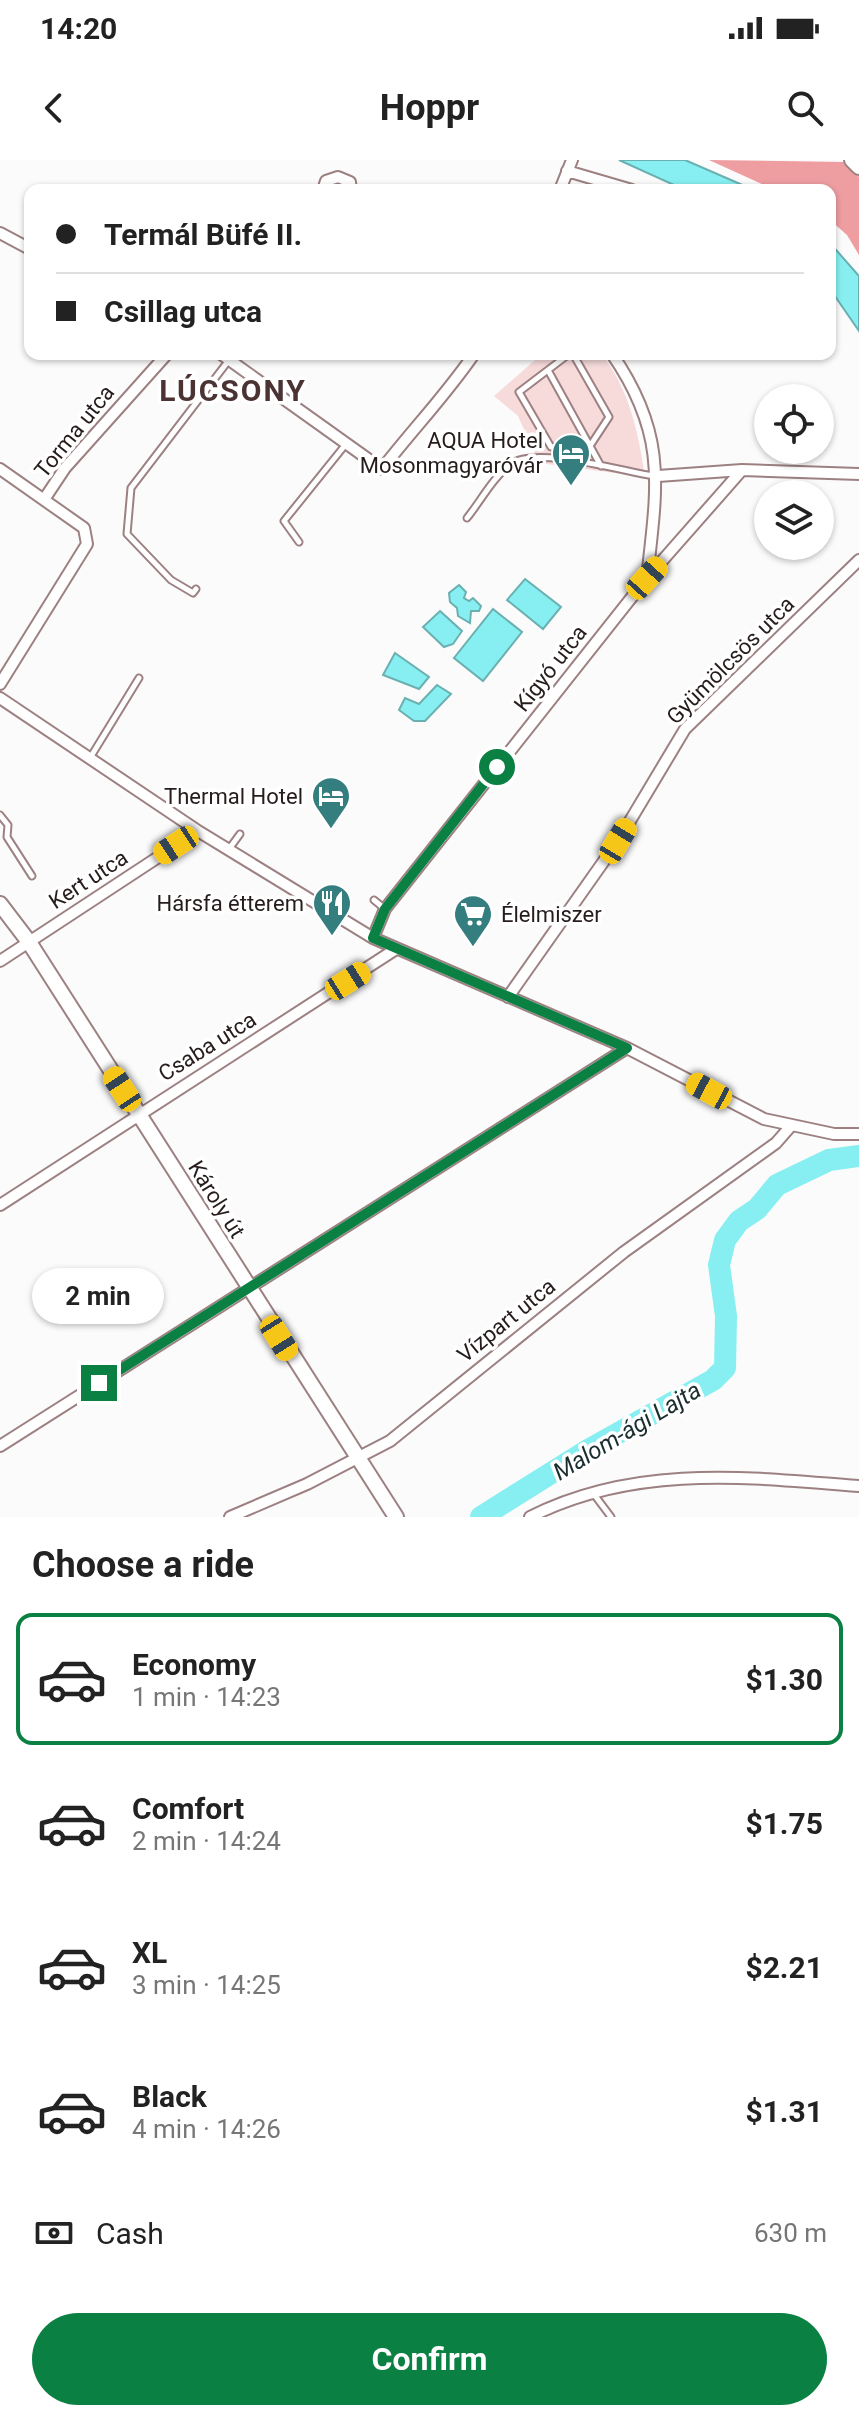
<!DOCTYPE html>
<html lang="en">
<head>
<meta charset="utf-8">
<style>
	body { margin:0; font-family:Roboto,sans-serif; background:#f6f6f6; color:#222; height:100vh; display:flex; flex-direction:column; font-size:30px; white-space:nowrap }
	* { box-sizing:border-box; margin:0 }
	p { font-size:26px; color:#767676 }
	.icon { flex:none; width:44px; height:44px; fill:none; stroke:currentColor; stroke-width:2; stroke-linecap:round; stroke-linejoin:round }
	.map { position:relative; height:1357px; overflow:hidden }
	.drawer { display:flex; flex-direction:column; background:#fff; flex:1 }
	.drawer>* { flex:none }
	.banner { position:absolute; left:24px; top:24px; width:812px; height:176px; border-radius:16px; box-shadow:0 2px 6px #0004; display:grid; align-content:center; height:176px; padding:0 32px; background:#fff }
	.controls { position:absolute; left:754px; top:224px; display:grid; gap:16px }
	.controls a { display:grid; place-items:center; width:80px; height:80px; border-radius:50%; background:#fff; box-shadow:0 2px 6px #0004; font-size:40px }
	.end { position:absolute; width:36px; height:36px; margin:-18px; border:10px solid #0b8043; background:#fff; box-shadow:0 0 0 4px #fff }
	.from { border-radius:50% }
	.bubble { position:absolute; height:56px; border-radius:28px; background:#fff; box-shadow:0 2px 6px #0004; font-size:26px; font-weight:700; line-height:56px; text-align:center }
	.car { position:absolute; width:24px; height:48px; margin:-24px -12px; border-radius:10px; box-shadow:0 0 6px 2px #0007; background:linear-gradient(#f5c518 24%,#345 0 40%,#f5c518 0 76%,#345 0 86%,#f5c518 0) }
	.banner b { display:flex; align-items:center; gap:28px; height:76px; font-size:30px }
	.banner b+b { border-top:2px solid #e0e0e0 }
	.banner i { width:20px; height:20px; background:#222 }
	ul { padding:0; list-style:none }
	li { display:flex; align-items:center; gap:24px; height:132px; margin:0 16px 12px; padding:0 16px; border:4px solid transparent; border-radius:16px }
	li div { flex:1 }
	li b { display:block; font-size:30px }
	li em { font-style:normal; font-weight:700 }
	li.active { border-color:#0b8043 }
	li>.icon { width:72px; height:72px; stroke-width:1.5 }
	h2 { padding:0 32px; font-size:36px; line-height:96px }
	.pay { display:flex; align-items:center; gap:20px; height:88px; padding:0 32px; font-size:30px }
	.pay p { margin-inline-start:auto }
	.action { display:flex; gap:16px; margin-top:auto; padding:16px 32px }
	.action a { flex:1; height:92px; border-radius:48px; background:#0b8043; color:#fff; font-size:32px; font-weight:700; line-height:92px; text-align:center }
	.status { display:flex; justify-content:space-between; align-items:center; height:56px; padding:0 40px; background:#fff; direction:ltr }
	.status svg { height:22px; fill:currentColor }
	header { display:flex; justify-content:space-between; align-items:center; height:104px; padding:0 32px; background:#fff; font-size:36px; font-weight:700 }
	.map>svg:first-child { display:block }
	.green { fill:#f7dbdb }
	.forest { fill:#ee9da1 }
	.water { fill:#87eff1; stroke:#6ab0b1; stroke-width:2 }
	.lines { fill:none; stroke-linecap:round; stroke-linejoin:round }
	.river { stroke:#87eff1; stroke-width:22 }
	.lane-casing { stroke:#9d8182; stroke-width:9 }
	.street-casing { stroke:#9d8182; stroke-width:14 }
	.secondary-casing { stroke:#9d8182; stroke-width:18 }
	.lane { stroke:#fff; stroke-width:5 }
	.street { stroke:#fff; stroke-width:10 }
	.secondary { stroke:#fff; stroke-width:14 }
	.route { stroke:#0b8043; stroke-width:10 }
	.labels { text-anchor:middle; stroke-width:7; stroke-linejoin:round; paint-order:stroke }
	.street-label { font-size:22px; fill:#261c1c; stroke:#fff }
	.poi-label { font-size:22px; fill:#261c1c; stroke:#fff; text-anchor:end }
	.water-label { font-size:24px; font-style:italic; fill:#1b2e2f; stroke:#fff }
	.district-label { font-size:30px; font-weight:bold; letter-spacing:2px; fill:#4b3334; stroke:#fff }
</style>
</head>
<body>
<div class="status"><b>14:20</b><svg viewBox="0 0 49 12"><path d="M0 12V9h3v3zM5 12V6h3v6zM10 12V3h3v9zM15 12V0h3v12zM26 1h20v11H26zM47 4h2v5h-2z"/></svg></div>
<header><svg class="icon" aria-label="back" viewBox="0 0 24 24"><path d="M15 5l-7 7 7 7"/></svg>Hoppr<svg class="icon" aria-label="search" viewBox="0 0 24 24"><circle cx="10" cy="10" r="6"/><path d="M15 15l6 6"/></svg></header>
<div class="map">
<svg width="859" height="1357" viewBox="0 0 859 1357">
	<rect width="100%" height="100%" fill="#fbfbfb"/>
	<path class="green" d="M542 194H601C629 227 639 275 645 317L539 303 518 256 494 236Z"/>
	<path class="forest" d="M709 0 846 2 859 17V95L847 75 830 60V30H775Z"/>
	<path class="water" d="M619 0H685L754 30H685Z
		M830 83 859 116V171L830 129Z
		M525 419 561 447 543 469 507 440Z
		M459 425 466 432 464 438 469 441 473 438 481 446 479 451H471L470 463 458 456 457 448 450 442 449 433Z
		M493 449 522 472 483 521 454 498Z
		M440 451 462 471 453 484 444 487 423 467Z
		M395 493 429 517 419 529 383 515Z
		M437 525 451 534 425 561H414L399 550 405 538 419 544Z"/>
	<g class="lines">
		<path class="river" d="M481 1357 588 1290 713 1220 725 1208 726 1156 719 1105 725 1080 739 1061 757 1049 777 1025 829 1000 859 996"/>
		<defs>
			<path id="lane" d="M569 194 519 232 551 287 590 286 609 257 573 194
				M549 212 601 306
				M467 358C480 342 494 316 511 304 536 286 622 311 653 316
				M299 382 284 361 346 284
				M196 429 193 433 171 420 127 374 131 328 229 200
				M90 598 139 518
				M0 655 8 665 7 677 32 716
				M229 689 240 674
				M374 740 385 749
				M593 1333 611 1357"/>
			<path id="street" d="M567 11 632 30
				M323 30 326 21 338 17 350 22 351 30
				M560 30 572 0
				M0 73 30 89
				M221 194 382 309C413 269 446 235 474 194
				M612 194C668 275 657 327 647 418
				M0 309 84 368 87 384 0 524
				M658 316 742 310 859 314
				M45 338 65 308 167 194
				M0 538 198 671 373 778 627 888 764 959 834 974H859
				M373 778 385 749 647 418 742 310
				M0 801 198 671
				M508 837 618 681 685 569 859 400
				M0 1045 396 789
				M0 1286 627 888
				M230 1357 307 1324 390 1281 624 1092 776 983 790 967
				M530 1357C634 1304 747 1317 859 1326"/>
			<path id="secondary" d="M852 0 859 7
				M0 744 29 782 396 1357"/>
		</defs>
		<use href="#lane" class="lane-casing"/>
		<use href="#street" class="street-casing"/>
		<use href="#secondary" class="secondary-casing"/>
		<use href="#lane" class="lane"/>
		<use href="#street" class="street"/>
		<use href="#secondary" class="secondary"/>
	</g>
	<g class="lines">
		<path class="route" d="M99 1223 627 888 373 778 385 749 497 607"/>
	</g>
	<defs>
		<symbol id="hotel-pin" viewBox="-11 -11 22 30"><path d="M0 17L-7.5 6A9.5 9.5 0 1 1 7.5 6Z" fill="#357e80" stroke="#fff"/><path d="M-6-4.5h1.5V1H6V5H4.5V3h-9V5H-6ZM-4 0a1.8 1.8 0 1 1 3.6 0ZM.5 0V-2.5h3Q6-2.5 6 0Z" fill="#fff"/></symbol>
		<symbol id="restaurant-pin" viewBox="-11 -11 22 30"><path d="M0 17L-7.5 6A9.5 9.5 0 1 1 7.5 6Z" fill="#357e80" stroke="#fff"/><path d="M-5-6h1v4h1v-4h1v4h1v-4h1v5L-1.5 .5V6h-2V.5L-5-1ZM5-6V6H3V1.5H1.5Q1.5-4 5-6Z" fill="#fff"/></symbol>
		<symbol id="supermarket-pin" viewBox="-11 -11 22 30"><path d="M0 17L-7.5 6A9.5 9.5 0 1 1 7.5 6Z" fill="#357e80" stroke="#fff"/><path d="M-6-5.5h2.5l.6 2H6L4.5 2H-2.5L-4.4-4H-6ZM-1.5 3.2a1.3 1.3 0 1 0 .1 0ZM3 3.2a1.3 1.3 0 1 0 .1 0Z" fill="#fff"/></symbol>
	</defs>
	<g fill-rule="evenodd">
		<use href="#hotel-pin" x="549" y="271" width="44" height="60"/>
		<use href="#hotel-pin" x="309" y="614" width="44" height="60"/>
		<use href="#restaurant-pin" x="310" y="721" width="44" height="60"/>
		<use href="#supermarket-pin" x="451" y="732" width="44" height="60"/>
	</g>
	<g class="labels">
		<g class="street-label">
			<text transform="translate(74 271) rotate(-51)" y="8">Torma utca</text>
			<text transform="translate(730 500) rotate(-45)" y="8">Gyümölcsös utca</text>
			<text transform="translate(550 508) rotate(-52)" y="8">Kígyó utca</text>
			<text transform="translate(88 719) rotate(-33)" y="8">Kert utca</text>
			<text transform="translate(207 886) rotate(-32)" y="8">Csaba utca</text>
			<text transform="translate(217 1039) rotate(58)" y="8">Károly út</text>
			<text transform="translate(506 1160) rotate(-39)" y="8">Vízpart utca</text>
		</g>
		<g class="poi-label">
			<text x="543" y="288">AQUA Hotel<tspan x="543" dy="25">Mosonmagyaróvár</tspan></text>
			<text x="303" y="644">Thermal Hotel</text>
			<text x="304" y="751">Hársfa étterem</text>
			<text x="501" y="762" text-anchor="start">Élelmiszer</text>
		</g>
		<g class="water-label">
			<text transform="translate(627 1271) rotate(-31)" y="8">Malom-ági Lajta</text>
		</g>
		<g class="district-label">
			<text x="233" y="241">LÚCSONY</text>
		</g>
	</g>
</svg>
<div class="controls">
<a><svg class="icon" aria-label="locate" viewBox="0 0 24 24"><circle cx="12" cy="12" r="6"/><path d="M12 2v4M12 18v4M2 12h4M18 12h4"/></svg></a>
<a><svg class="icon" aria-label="layers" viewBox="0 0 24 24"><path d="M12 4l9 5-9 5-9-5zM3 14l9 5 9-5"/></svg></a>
</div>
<i class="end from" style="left:497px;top:607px"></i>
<i class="end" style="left:99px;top:1223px"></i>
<div class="bubble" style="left:32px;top:1108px;width:132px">2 min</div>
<i class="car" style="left:647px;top:418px;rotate:42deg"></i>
<i class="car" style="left:618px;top:681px;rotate:31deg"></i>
<i class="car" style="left:176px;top:685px;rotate:237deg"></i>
<i class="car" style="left:348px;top:821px;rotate:58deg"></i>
<i class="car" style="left:122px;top:929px;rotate:327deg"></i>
<i class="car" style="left:709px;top:931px;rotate:298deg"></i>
<i class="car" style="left:279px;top:1178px;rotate:148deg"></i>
<div class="banner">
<b><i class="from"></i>Termál Büfé II.</b>
<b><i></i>Csillag utca</b>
</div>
</div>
<section class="drawer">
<h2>Choose a ride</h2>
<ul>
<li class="active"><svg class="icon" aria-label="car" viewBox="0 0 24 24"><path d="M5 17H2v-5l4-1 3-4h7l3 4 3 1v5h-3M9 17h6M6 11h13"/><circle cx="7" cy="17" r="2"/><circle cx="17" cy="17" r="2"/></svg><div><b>Economy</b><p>1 min · 14:23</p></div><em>$1.30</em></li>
<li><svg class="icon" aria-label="car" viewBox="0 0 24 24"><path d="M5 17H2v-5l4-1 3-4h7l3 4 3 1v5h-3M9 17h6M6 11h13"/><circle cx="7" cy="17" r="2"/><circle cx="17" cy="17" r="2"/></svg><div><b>Comfort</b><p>2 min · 14:24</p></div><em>$1.75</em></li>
<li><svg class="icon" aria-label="car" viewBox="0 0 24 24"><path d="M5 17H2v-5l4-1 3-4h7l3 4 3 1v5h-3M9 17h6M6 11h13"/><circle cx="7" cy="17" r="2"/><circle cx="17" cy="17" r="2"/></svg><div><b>XL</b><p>3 min · 14:25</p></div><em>$2.21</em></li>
<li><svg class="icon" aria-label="car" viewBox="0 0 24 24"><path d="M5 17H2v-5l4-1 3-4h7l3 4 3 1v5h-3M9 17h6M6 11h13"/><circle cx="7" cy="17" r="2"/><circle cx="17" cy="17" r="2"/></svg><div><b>Black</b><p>4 min · 14:26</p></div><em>$1.31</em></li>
</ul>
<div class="pay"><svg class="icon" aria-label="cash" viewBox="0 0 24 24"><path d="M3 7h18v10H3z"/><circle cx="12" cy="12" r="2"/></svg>Cash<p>630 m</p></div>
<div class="action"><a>Confirm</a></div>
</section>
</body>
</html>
